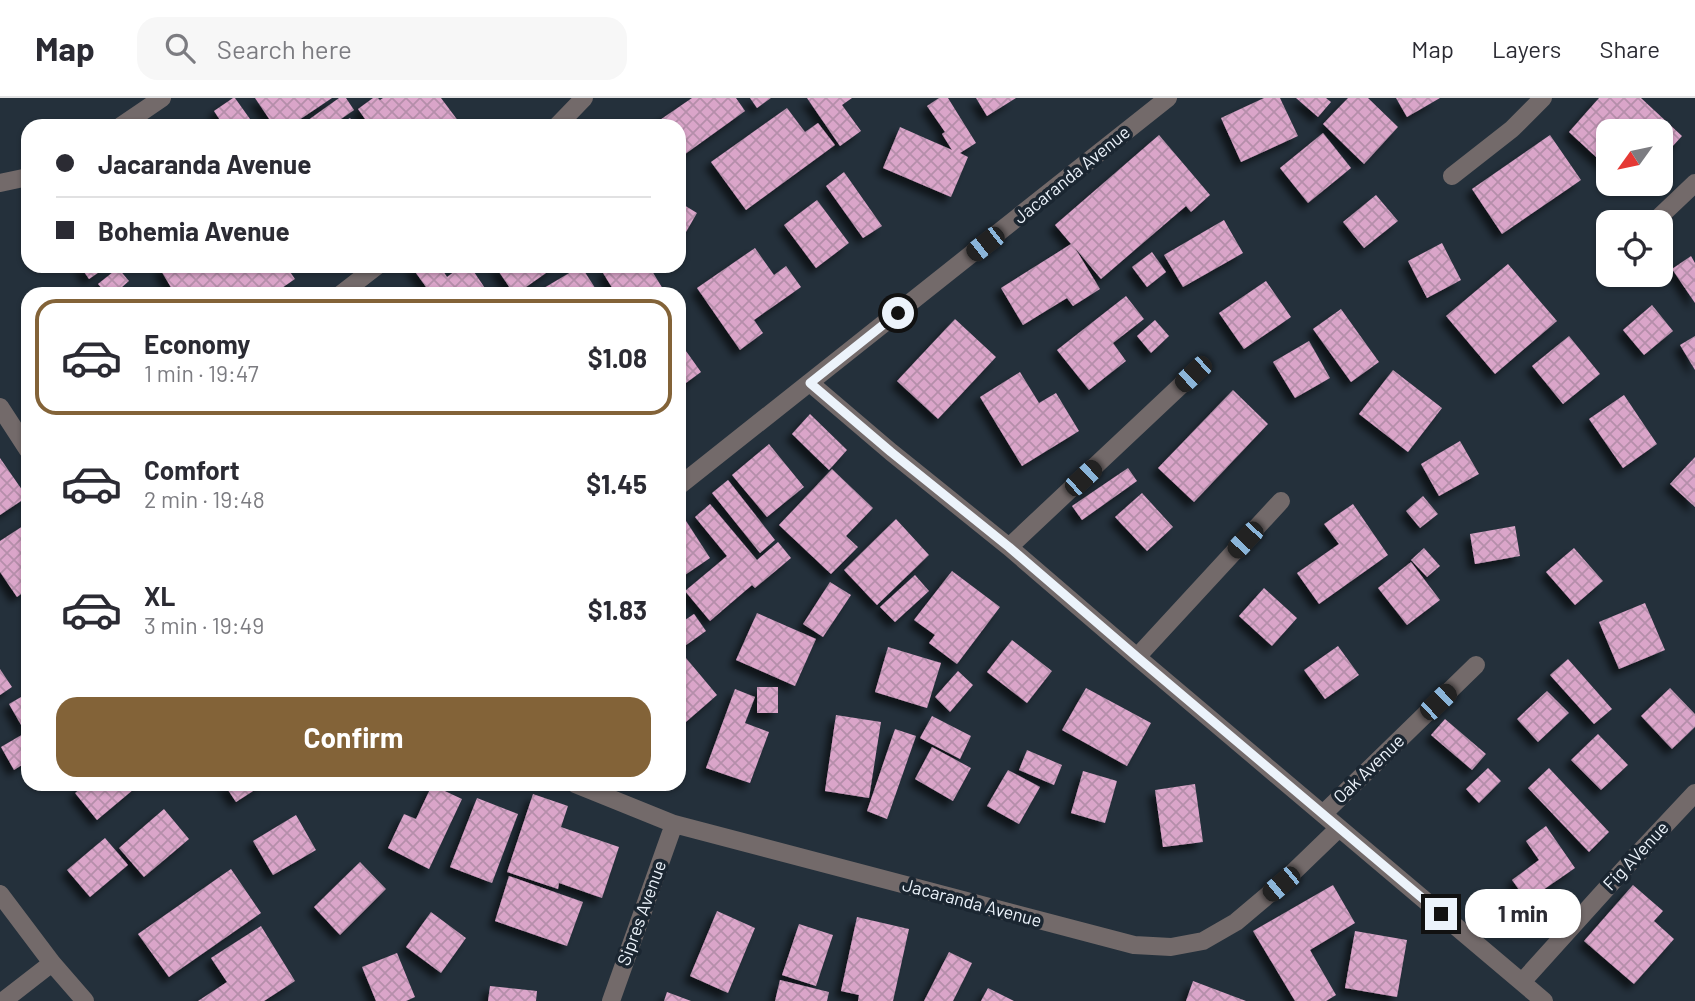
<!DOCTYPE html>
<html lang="en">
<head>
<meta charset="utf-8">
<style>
	body { margin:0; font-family:Barlow,sans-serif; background:#f7f7f7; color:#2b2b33; height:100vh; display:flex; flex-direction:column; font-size:26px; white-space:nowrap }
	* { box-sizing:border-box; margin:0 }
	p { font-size:23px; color:#7c7c81 }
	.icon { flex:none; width:38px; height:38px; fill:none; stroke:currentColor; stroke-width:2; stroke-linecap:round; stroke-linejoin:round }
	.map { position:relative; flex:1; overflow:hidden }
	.sheet { position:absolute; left:21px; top:189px; width:665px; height:504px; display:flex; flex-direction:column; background:#fff; border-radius:21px; box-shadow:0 2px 5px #0004 }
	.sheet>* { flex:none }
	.banner { position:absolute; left:21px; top:21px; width:665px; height:154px; border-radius:21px; box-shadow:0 2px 5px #0004; display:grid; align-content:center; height:154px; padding:0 35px; background:#fff }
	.needle { width:46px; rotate:237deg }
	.tools { position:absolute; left:1596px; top:21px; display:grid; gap:14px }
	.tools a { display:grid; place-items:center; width:77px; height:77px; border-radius:14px; background:#fff; box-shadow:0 2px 5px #0004; font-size:35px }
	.end { position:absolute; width:32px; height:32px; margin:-16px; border:9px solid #ecf3fb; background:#111; box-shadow:0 0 0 4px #111 }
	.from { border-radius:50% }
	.bubble { position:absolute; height:49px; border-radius:21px; background:#fff; box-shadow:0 2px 5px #0004; font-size:23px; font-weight:700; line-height:49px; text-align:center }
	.car { position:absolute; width:21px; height:42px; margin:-21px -10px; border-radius:9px; box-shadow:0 0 5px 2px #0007; background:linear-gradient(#222 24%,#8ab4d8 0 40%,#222 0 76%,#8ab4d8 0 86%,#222 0) }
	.banner b { display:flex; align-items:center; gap:24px; height:66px; font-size:26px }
	.banner b+b { border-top:2px solid #e1e1e2 }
	.banner i { width:18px; height:18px; background:#2b2b33 }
	ul { padding:12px 0 0; list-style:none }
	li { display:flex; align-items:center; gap:21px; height:116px; margin:0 14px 10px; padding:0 21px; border:4px solid transparent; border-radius:21px }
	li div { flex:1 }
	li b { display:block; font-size:26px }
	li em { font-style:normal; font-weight:700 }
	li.on { border-color:#836338 }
	li>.icon { width:63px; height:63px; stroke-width:1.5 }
	.cta { display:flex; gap:14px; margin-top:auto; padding:14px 35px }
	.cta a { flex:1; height:80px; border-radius:21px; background:#836338; color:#fff; font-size:28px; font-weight:700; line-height:80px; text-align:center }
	header { display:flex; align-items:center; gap:42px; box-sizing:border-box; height:98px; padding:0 35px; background:#fff; border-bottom:2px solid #e1e1e2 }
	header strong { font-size:33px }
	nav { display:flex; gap:38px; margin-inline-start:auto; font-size:24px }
	.search { width:490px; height:63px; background:#f7f7f7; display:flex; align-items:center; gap:18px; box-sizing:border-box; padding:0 24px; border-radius:21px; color:#7c7c81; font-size:26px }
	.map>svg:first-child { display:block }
	.building { fill:url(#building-cross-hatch); filter:url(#shadow) }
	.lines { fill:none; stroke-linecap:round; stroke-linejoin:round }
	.minor { stroke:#736a6a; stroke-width:18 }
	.route { stroke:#ecf3fb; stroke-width:9 }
	.labels { text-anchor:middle; stroke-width:7; stroke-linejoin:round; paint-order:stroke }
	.street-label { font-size:18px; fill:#ecf3fb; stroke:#1b2631 }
</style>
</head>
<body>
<header>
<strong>Map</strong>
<div class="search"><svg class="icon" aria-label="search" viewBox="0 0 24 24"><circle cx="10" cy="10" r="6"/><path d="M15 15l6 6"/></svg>Search here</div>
<nav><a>Map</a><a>Layers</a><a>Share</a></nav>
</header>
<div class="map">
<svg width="1695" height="903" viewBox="0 0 1695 903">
	<defs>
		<pattern id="building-cross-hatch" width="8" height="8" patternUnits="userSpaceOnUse" patternTransform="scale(1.75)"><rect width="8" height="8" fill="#daa5c9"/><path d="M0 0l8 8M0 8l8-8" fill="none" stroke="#b58eaa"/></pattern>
		<filter id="shadow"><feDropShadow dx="-6" dy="6" stdDeviation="3.5" flood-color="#0009"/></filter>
	</defs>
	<rect width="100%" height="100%" fill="#24303b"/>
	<path class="building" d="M233 0H235L255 28H224L214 13Z
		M255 0H332L290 28H274Z
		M339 0H346L354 12 331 28H300Z
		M373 0H378L380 2 383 0H441L462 28H370L358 11Z
		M692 0H736L745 13 681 59 679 55V28H660L657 24Z
		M750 0H771L757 10Z
		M807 0H852L842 7 861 33 840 48Z
		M939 0H948L976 45 960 55 968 59 951 99 883 70 900 29 952 52 942 36 945 34 927 8Z
		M976 0H1016L987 18Z
		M1264 0H1280L1298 38 1241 64 1221 20Z
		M1296 0H1326L1331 4 1318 19Z
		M1348 0H1368L1398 29 1364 66 1323 26Z
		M1396 0H1440L1407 19Z
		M1599 0H1641L1682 38 1661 61V33H1608V70L1569 34Z
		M787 10 805 34 818 25 835 47 746 112 711 64Z
		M350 20 356 28H338Z
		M1323 35 1351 70 1308 105 1280 70Z
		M1159 37 1210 97 1191 114 1186 108 1101 181 1075 150 1100 191 1073 208 1067 200 1023 227 1001 190 1071 146 1055 127Z
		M1550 37 1581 82 1502 136 1472 91Z
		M844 74 882 128 863 140 826 88Z
		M1376 97 1398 123 1364 150 1343 124Z
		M817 102 849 145 816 170 784 127Z
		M679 104 697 115 679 146Z
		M1224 122 1243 155 1183 189 1164 157Z
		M1442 145 1461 182 1427 200 1408 163Z
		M755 150 774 177 786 168 801 189 754 222 763 235 740 252 697 190Z
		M1152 154 1166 174 1147 189 1132 169Z
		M1691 158 1695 165V205L1672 171Z
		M1508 166 1557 223 1495 276 1446 218Z
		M80 168H108L89 181Z
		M164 168H242L245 173 252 168H286L295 181 273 196H227L222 189 211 196H175L160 171Z
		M411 168H440L447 179 462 168H470L489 196H431Z
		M495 168H556L516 196H514Z
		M581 168 599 196H548L544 190Z
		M614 168H649L666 196H626L625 193 621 196H616L603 175Z
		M118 170 129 183 114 196H107L98 186Z
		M1266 183 1291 219 1244 251 1219 215Z
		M1126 198 1144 221 1113 245 1126 263 1089 292 1057 252Z
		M1652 207 1673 233 1644 257 1623 232Z
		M1341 211 1379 264 1351 284 1313 231Z
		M955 221 996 259 938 321 897 283Z
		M1155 222 1169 238 1151 255 1137 238Z
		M1569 238 1600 276 1563 306 1532 268Z
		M1695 238V272L1680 247Z
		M1309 243 1330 280 1295 300 1273 264Z
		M681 246 701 274 679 290V247Z
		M1393 272 1442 310 1408 354 1359 316Z
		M1020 274 1039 305 1056 295 1079 333 1022 368 980 299Z
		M1233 292 1268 326 1194 404 1158 370Z
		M1624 297 1657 346 1623 370 1589 321Z
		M810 316 847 352 829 372 792 336Z
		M1460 343 1479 376 1439 398 1421 366Z
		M769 346 804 389 767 419 732 377Z
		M1695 359V409L1670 386Z
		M0 360 27 399 0 417Z
		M1128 370 1137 383 1082 422 1072 408Z
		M832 371 873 410 846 438 858 449 831 476 779 427Z
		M728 382 775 442 760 455 712 395Z
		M1142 395 1173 429 1147 453 1115 419Z
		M1423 398 1438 416 1420 430 1406 413Z
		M710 406 757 462 778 444 791 460 755 490 752 487 710 523 685 493 727 458 695 419Z
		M1353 406 1388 457 1319 506 1297 475 1339 446 1324 426Z
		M896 421 929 457 877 507 844 472Z
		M686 423 710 460 679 481V427Z
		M26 426 28 429V491L17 499 0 474V443Z
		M1515 428 1520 458 1475 466 1470 436Z
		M1424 450 1440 468 1427 479 1411 462Z
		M1574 450 1603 483 1575 507 1546 474Z
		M1411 464 1440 502 1407 527 1378 490Z
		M952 473 1000 509 957 566 929 545 935 537 914 522Z
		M915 477 929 493 895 524 880 509Z
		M830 484 851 497 823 539 803 526Z
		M1264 490 1297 520 1272 548 1239 518Z
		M1645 505 1665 552 1619 571 1599 524Z
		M757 515 816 541 795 588 736 562Z
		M694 516 706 533 679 552V526Z
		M1012 542 1052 573 1027 605 987 574Z
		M1338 548 1359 577 1325 601 1304 572Z
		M888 549 941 565 927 610 875 594Z
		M686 560 717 597 679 630V566Z
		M1568 561 1612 611 1594 626 1550 577Z
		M0 571 12 589 0 597Z
		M958 573 973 587 950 614 935 599Z
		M757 589H778V615H757Z
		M1086 590 1151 625 1127 668 1062 632Z
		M1670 590 1695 616V629L1672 651 1641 618Z
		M735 591 755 599 745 625 769 634 750 685 706 670Z
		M1547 593 1569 615 1538 644 1517 621Z
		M28 595V639L9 606Z
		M836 617 881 624 869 700 825 693Z
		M932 618 971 638 960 661 920 640Z
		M1445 621 1486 656 1472 672 1431 637Z
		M895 631 916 638 887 721 867 713Z
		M25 635 28 641V663L14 672 1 649Z
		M1598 636 1628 667 1601 692 1571 662Z
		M932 649 971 670 953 703 915 681Z
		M1027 652 1062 667 1054 687 1019 672Z
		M1488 670 1501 683 1479 705 1466 691Z
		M1549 670 1609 734 1589 754 1528 690Z
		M1008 672 1040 689 1019 726 987 708Z
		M1083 673 1117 683 1105 725 1071 715Z
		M86 686H140L97 722 75 695Z
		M224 686H264L236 704Z
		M1195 686 1203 744 1163 749 1155 692Z
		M432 687 462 701 429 771 388 750 404 716 416 721Z
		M533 696 568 708 561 729 619 749 602 800 559 785 558 791 507 774Z
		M477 700 518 716 492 785 450 769Z
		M164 711 189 741 144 779 119 750Z
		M296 717 316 752 273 777 253 743Z
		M1546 728 1575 770 1527 803 1512 782 1539 762 1526 743Z
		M105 740 128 767 90 799 67 772Z
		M360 764 386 791 340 837 314 809Z
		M231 771 261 815 169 879 138 836Z
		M509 778 583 804 567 848 495 823Z
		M1333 787 1355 825 1310 852 1336 897 1326 903H1295L1253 833Z
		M1633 787 1663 813 1654 823 1674 841 1634 886 1584 843Z
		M717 813 755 830 728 895 690 878Z
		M431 814 466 840 441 875 406 849Z
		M857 819 909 831 893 903H858L859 897 841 893Z
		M799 826 833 837 816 888 782 877Z
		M261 828 295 883 264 903H198L227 884 211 860Z
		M1355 833 1407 842 1397 899 1345 890Z
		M949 854 972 865 953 903H924Z
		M397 855 415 899 406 903H376L362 869Z
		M780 882 829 894 827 903H775Z
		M1193 883 1246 903H1186Z
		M490 888 537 893 536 903H488Z
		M988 890 1014 903H981Z
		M667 894 691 903H664Z"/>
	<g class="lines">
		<path class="minor" d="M121 28 162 0
			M557 28 584 0
			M1452 78 1512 31 1543 0
			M0 85 28 79
			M1654 124 1695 85
			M341 196 377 168
			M810 285 891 354 1009 449 1137 559 1544 903
			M0 309 28 352
			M679 388 1168 0
			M1009 449 1193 276
			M1137 559 1281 403
			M575 686 674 726 1134 847 1171 849 1203 843 1236 824 1281 786 1339 730
			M1323 716 1476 567
			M0 796 52 865 85 903
			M1522 884 1634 760 1695 695
			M3 903 52 865
			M611 903 674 726"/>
	</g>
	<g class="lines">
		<path class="route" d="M898 215 810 285 891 354 1009 449 1137 559 1441 816"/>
	</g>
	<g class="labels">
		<g class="street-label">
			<text transform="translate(1072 77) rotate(-39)" y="6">Jacaranda Avenue</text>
			<text transform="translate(1369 671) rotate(-44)" y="6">Oak Avenue</text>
			<text transform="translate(1636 758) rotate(-47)" y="6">Fig AVenue</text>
			<text transform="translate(972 805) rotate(15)" y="6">Jacaranda Avenue</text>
			<text transform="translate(642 815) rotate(-70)" y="6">Sipres Avenue</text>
		</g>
	</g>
</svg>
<div class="tools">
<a><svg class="needle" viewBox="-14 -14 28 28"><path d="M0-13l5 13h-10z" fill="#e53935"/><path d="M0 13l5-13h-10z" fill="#7c7c81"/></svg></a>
<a><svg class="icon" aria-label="locate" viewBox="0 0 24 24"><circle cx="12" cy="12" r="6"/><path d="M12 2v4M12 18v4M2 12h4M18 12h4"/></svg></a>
</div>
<i class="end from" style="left:898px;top:215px"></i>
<i class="end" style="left:1441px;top:816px"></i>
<div class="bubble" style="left:1465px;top:791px;width:116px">1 min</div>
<i class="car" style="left:985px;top:146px;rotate:232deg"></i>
<i class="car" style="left:1193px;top:276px;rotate:227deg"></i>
<i class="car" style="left:1083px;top:380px;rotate:47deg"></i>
<i class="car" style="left:1245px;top:442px;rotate:223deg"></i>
<i class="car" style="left:1438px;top:604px;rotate:46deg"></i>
<i class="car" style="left:1281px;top:786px;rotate:230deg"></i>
<div class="banner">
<b><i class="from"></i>Jacaranda Avenue</b>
<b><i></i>Bohemia Avenue</b>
</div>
<section class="sheet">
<ul>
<li class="on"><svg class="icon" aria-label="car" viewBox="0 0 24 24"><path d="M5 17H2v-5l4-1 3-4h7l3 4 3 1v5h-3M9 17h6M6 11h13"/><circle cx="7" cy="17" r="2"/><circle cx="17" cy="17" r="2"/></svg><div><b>Economy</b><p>1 min · 19:47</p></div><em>$1.08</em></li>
<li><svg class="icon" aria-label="car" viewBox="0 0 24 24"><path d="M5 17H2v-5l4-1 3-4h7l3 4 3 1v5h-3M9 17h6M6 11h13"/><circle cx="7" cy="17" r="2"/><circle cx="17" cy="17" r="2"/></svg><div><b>Comfort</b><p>2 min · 19:48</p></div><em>$1.45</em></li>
<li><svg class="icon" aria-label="car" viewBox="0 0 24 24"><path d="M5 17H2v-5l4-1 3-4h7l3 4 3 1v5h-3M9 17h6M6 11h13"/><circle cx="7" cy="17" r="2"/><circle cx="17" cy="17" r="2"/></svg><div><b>XL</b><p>3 min · 19:49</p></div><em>$1.83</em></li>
</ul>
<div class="cta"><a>Confirm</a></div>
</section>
</div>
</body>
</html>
